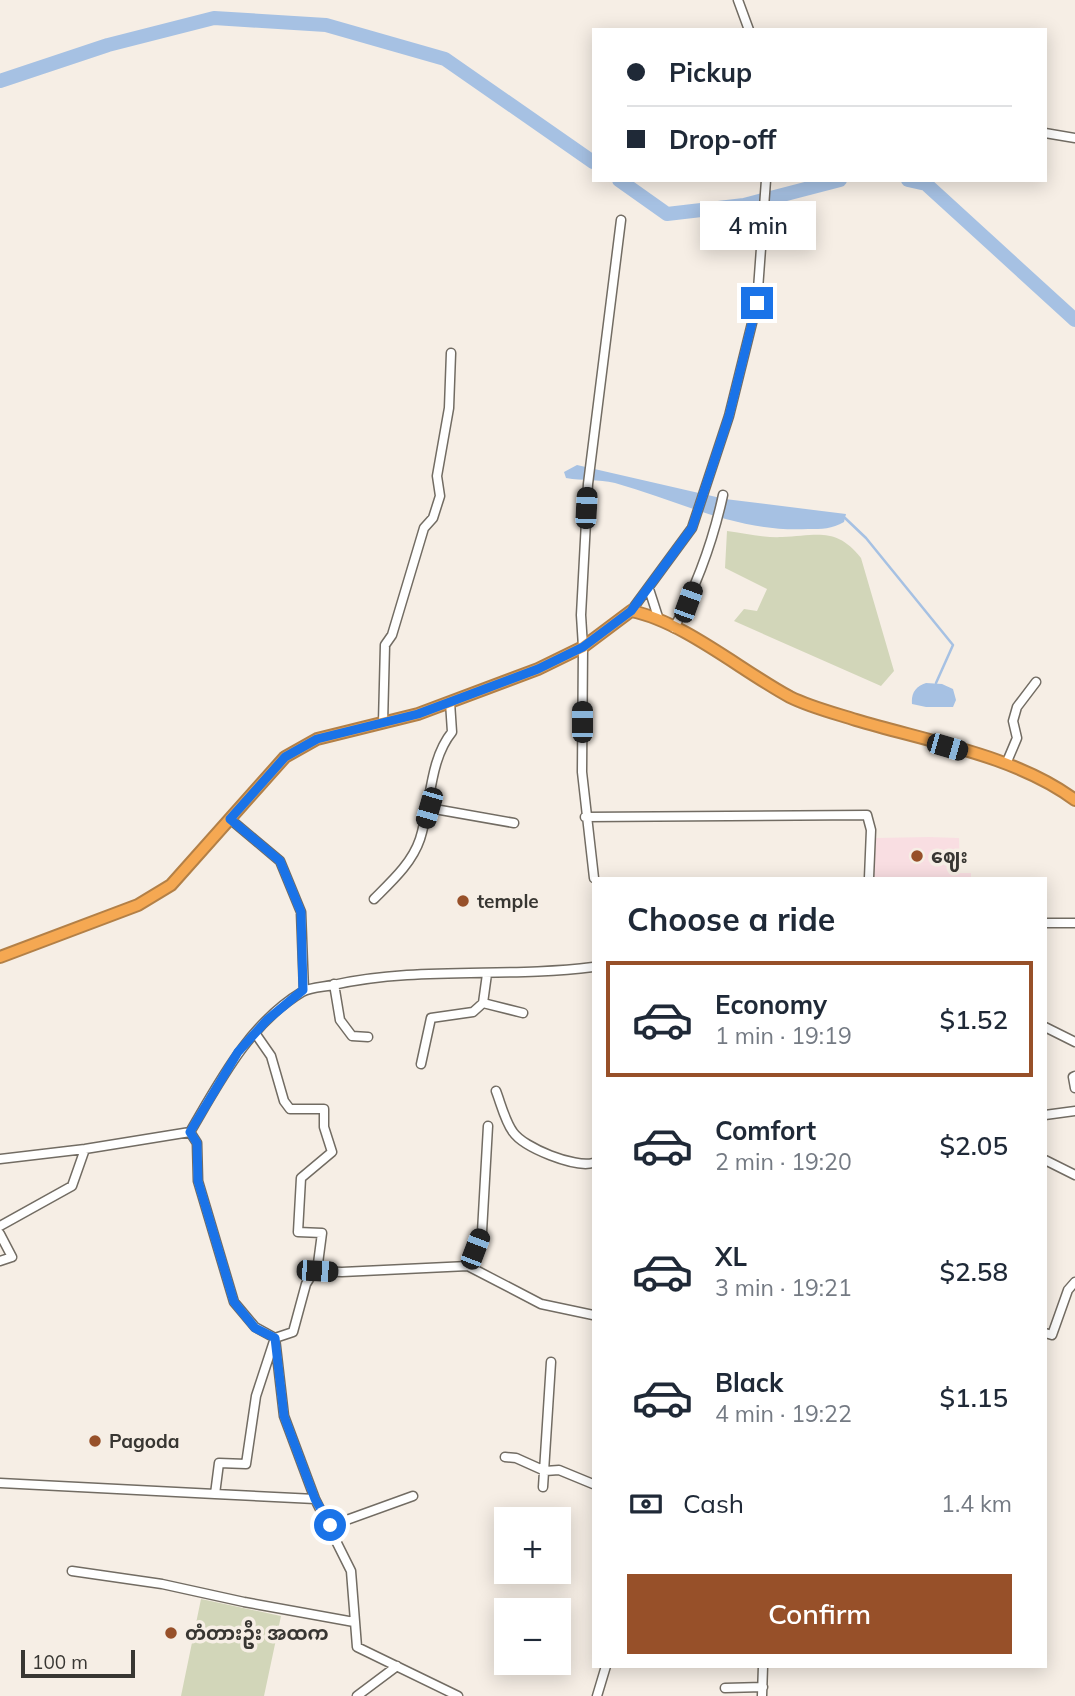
<!DOCTYPE html>
<html lang="en">
<head>
<meta charset="utf-8">
<style>
	body { margin:0; font-family:Mulish,"Noto Sans Myanmar",sans-serif; background:#f6f6f7; color:#1f2937; height:100vh; display:flex; flex-direction:column; font-size:26px; white-space:nowrap }
	* { box-sizing:border-box; margin:0 }
	p { font-size:23px; color:#747a83 }
	.icon { flex:none; width:38px; height:38px; fill:none; stroke:currentColor; stroke-width:2; stroke-linecap:round; stroke-linejoin:round }
	.map { position:relative; flex:1; overflow:hidden }
	.details { position:absolute; left:592px; top:877px; width:455px; height:791px; display:flex; flex-direction:column; background:#fff; border-radius:0px; box-shadow:0 4px 18px #0003 }
	.details>* { flex:none }
	.hud { position:absolute; left:592px; top:28px; width:455px; height:154px; border-radius:0px; box-shadow:0 4px 18px #0003; display:grid; align-content:center; height:154px; padding:0 35px; background:#fff }
	.controls { position:absolute; left:494px; top:1507px; display:grid; gap:14px }
	.controls a { display:grid; place-items:center; width:77px; height:77px; border-radius:0px; background:#fff; box-shadow:0 4px 18px #0003; font-size:35px }
	.scale { position:absolute; left:21px; bottom:18px; width:114px; box-sizing:border-box; padding-left:7px; border:4px solid #383632; border-top:0; font-size:19px; line-height:24px; white-space:nowrap; color:#383632; -webkit-text-stroke:5px #f6eee5; paint-order:stroke }
	.end { position:absolute; width:32px; height:32px; margin:-16px; border:9px solid #1a73e8; background:#fff; box-shadow:0 0 0 4px #fff }
	.from { border-radius:50% }
	.bubble { position:absolute; height:49px; border-radius:0px; background:#fff; box-shadow:0 4px 18px #0003; font-size:23px; font-weight:600; line-height:49px; text-align:center }
	.car { position:absolute; width:21px; height:42px; margin:-21px -10px; border-radius:9px; box-shadow:0 0 5px 2px #0007; background:linear-gradient(#222 24%,#8ab4d8 0 40%,#222 0 76%,#8ab4d8 0 86%,#222 0) }
	.hud b { display:flex; align-items:center; gap:24px; height:66px; font-size:26px }
	.hud b+b { border-top:2px solid #e0e1e3 }
	.hud i { width:18px; height:18px; background:#1f2937 }
	ul { padding:0; list-style:none }
	li { display:flex; align-items:center; gap:21px; height:116px; margin:0 14px 10px; padding:0 21px; border:4px solid transparent; border-radius:0px }
	li div { flex:1 }
	li b { display:block; font-size:26px }
	li em { font-style:normal; font-weight:600 }
	li.active { border-color:#975029 }
	li>.icon { width:63px; height:63px; stroke-width:1.5 }
	h2 { padding:0 35px; font-size:32px; line-height:84px }
	.pay { display:flex; align-items:center; gap:18px; height:77px; padding:0 35px; font-size:26px }
	.pay p { margin-inline-start:auto }
	.button { display:flex; gap:14px; margin-top:auto; padding:14px 35px }
	.button a { flex:1; height:80px; border-radius:0px; background:#975029; color:#fff; font-size:28px; font-weight:600; line-height:80px; text-align:center }
	.map>svg:first-child { display:block }
	.commercial { fill:#f9dee2 }
	.green { fill:#d2d6b9 }
	.water { fill:#a6c1e3 }
	.lines { fill:none; stroke-linecap:round; stroke-linejoin:round }
	.stream { stroke:#a6c1e3; stroke-width:2.5 }
	.river { stroke:#a6c1e3; stroke-width:14 }
	.minor-casing { stroke:#726c63; stroke-width:11 }
	.highway-casing { stroke:#b38047; stroke-width:14 }
	.minor { stroke:#fff; stroke-width:8 }
	.highway { stroke:#f5a852; stroke-width:10 }
	.route { stroke:#1a73e8; stroke-width:9 }
	.poi-dot { fill:#975029; stroke:#f6eee5; stroke-width:2.5 }
	.labels { text-anchor:middle; stroke-width:7; stroke-linejoin:round; paint-order:stroke }
	.poi-label { font-size:19px; font-weight:bold; fill:#383632; stroke:#f6eee5; text-anchor:start }
</style>
</head>
<body>
<div class="map">
<svg width="1075" height="1696" viewBox="0 0 1075 1696">
	<rect width="100%" height="100%" fill="#f6eee5"/>
	<path class="commercial" d="M929 837 959 838 960 873H971V878H874L876 838Z"/>
	<path class="green" d="M727 531C744 533 764 538 782 537 816 536 836 526 861 558L894 671 881 686 734 621 744 609 757 611 767 589 725 568Z
		M201 1599 281 1616 264 1696H181Z"/>
	<path class="water" d="M577 465 725 499 846 514 844 522C832 529 822 529 808 529 739 533 679 501 615 483 598 479 583 481 566 478L564 472Z
		M926 683 942 684 953 689 956 700 953 707H926L912 704C911 693 916 686 926 683Z"/>
	<g class="lines">
		<path class="stream" d="M845 518 866 538 953 645 936 683"/>
		<path class="river" d="M0 81 108 45 214 18 326 25 445 59 593 162
			M619 180 667 214 744 205 840 180
			M908 180 926 184 1075 320"/>
		<defs>
			<path id="minor" d="M738 0 749 30
				M1045 133 1075 138
				M649 589 659 620
				M631 611 692 528 729 416 757 303 766 180
				M674 628C696 587 713 541 723 495
				M383 723 385 645 392 635 424 528 433 518 440 496 437 476 449 408 451 353
				M1006 764 1017 738 1013 721 1017 707 1036 682
				M429 808 514 823
				M585 817 867 815 871 830 869 878
				M230 819 280 861 301 912 304 991
				M594 878 582 772 583 647 581 615 588 484 621 220
				M374 899C392 881 412 863 420 839 431 805 429 760 452 732L450 702
				M1045 923H1075
				M334 984 340 1020 352 1036 368 1037
				M483 1003 523 1013
				M1045 1027 1075 1042
				M255 1033 271 1056 284 1101 290 1109H324V1127L332 1152 301 1178 298 1232 322 1233 317 1271
				M421 1064 431 1018 473 1012 483 1003 487 974
				M1075 1076 1073 1077 1075 1088
				M496 1091C501 1104 505 1121 513 1132 524 1148 575 1168 593 1163
				M1045 1115 1075 1111
				M190 1132 197 1143 198 1181 234 1302 255 1327 275 1338 284 1416 315 1499 351 1571 357 1647 458 1696
				M0 1159 85 1149 190 1132C220 1081 249 1024 302 992 310 987 323 987 333 985 418 966 507 978 593 967
				M1045 1160 1075 1175
				M0 1226 72 1186 85 1149
				M0 1234 12 1257 0 1261
				M468 1266 482 1232 488 1126
				M1045 1333 1052 1335 1068 1290 1075 1282
				M505 1457 516 1458 545 1471 559 1470 593 1484
				M0 1483 215 1494 219 1463 246 1464 256 1396 275 1338 293 1332 306 1284 314 1271 342 1272 468 1266 541 1304 593 1315
				M543 1487 551 1362
				M215 1494 315 1499
				M330 1526 413 1496
				M72 1571 162 1584 244 1602 354 1622
				M725 1688 763 1687
				M357 1696 397 1666
				M597 1696 606 1666
				M762 1696 763 1666"/>
			<path id="highway" d="M0 957 138 905 171 885 285 757 317 739 418 714 538 669 583 647 631 611C683 621 743 672 790 697 810 707 834 713 856 720 926 741 1017 756 1075 800"/>
		</defs>
		<use href="#minor" class="minor-casing"/>
		<use href="#highway" class="highway-casing"/>
		<use href="#minor" class="minor"/>
		<use href="#highway" class="highway"/>
	</g>
	<g class="lines">
		<path class="route" d="M330 1525 315 1499 284 1416 275 1338 255 1328 234 1302 198 1181 197 1143 190 1132 238 1052 267 1020 303 990 301 912 280 861 230 819 285 757 317 739 418 714 538 669 583 647 631 611 692 528 729 416 757 303"/>
	</g>
	<g class="poi-dot">
		<circle cx="917" cy="856" r="7"/>
		<circle cx="463" cy="901" r="7"/>
		<circle cx="95" cy="1441" r="7"/>
		<circle cx="171" cy="1633" r="7"/>
	</g>
	<g class="labels">
		<g class="poi-label">
			<text x="931" y="863">ဈေး</text>
			<text x="477" y="908">temple</text>
			<text x="109" y="1448">Pagoda</text>
			<text x="185" y="1640">တံတားဦး အထက</text>
		</g>
	</g>
</svg>
<div class="controls">
<a>+</a>
<a>−</a>
</div>
<div class="scale">100 m</div>
<i class="end from" style="left:330px;top:1525px"></i>
<i class="end" style="left:757px;top:303px"></i>
<div class="bubble" style="left:700px;top:201px;width:116px">4 min</div>
<i class="car" style="left:586px;top:508px;rotate:3deg"></i>
<i class="car" style="left:688px;top:602px;rotate:20deg"></i>
<i class="car" style="left:582px;top:722px;rotate:0deg"></i>
<i class="car" style="left:947px;top:747px;rotate:106deg"></i>
<i class="car" style="left:429px;top:808px;rotate:196deg"></i>
<i class="car" style="left:475px;top:1249px;rotate:21deg"></i>
<i class="car" style="left:317px;top:1271px;rotate:93deg"></i>
<div class="hud">
<b><i class="from"></i>Pickup</b>
<b><i></i>Drop-off</b>
</div>
<section class="details">
<h2>Choose a ride</h2>
<ul>
<li class="active"><svg class="icon" aria-label="car" viewBox="0 0 24 24"><path d="M5 17H2v-5l4-1 3-4h7l3 4 3 1v5h-3M9 17h6M6 11h13"/><circle cx="7" cy="17" r="2"/><circle cx="17" cy="17" r="2"/></svg><div><b>Economy</b><p>1 min · 19:19</p></div><em>$1.52</em></li>
<li><svg class="icon" aria-label="car" viewBox="0 0 24 24"><path d="M5 17H2v-5l4-1 3-4h7l3 4 3 1v5h-3M9 17h6M6 11h13"/><circle cx="7" cy="17" r="2"/><circle cx="17" cy="17" r="2"/></svg><div><b>Comfort</b><p>2 min · 19:20</p></div><em>$2.05</em></li>
<li><svg class="icon" aria-label="car" viewBox="0 0 24 24"><path d="M5 17H2v-5l4-1 3-4h7l3 4 3 1v5h-3M9 17h6M6 11h13"/><circle cx="7" cy="17" r="2"/><circle cx="17" cy="17" r="2"/></svg><div><b>XL</b><p>3 min · 19:21</p></div><em>$2.58</em></li>
<li><svg class="icon" aria-label="car" viewBox="0 0 24 24"><path d="M5 17H2v-5l4-1 3-4h7l3 4 3 1v5h-3M9 17h6M6 11h13"/><circle cx="7" cy="17" r="2"/><circle cx="17" cy="17" r="2"/></svg><div><b>Black</b><p>4 min · 19:22</p></div><em>$1.15</em></li>
</ul>
<div class="pay"><svg class="icon" aria-label="cash" viewBox="0 0 24 24"><path d="M3 7h18v10H3z"/><circle cx="12" cy="12" r="2"/></svg>Cash<p>1.4 km</p></div>
<div class="button"><a>Confirm</a></div>
</section>
</div>
</body>
</html>
